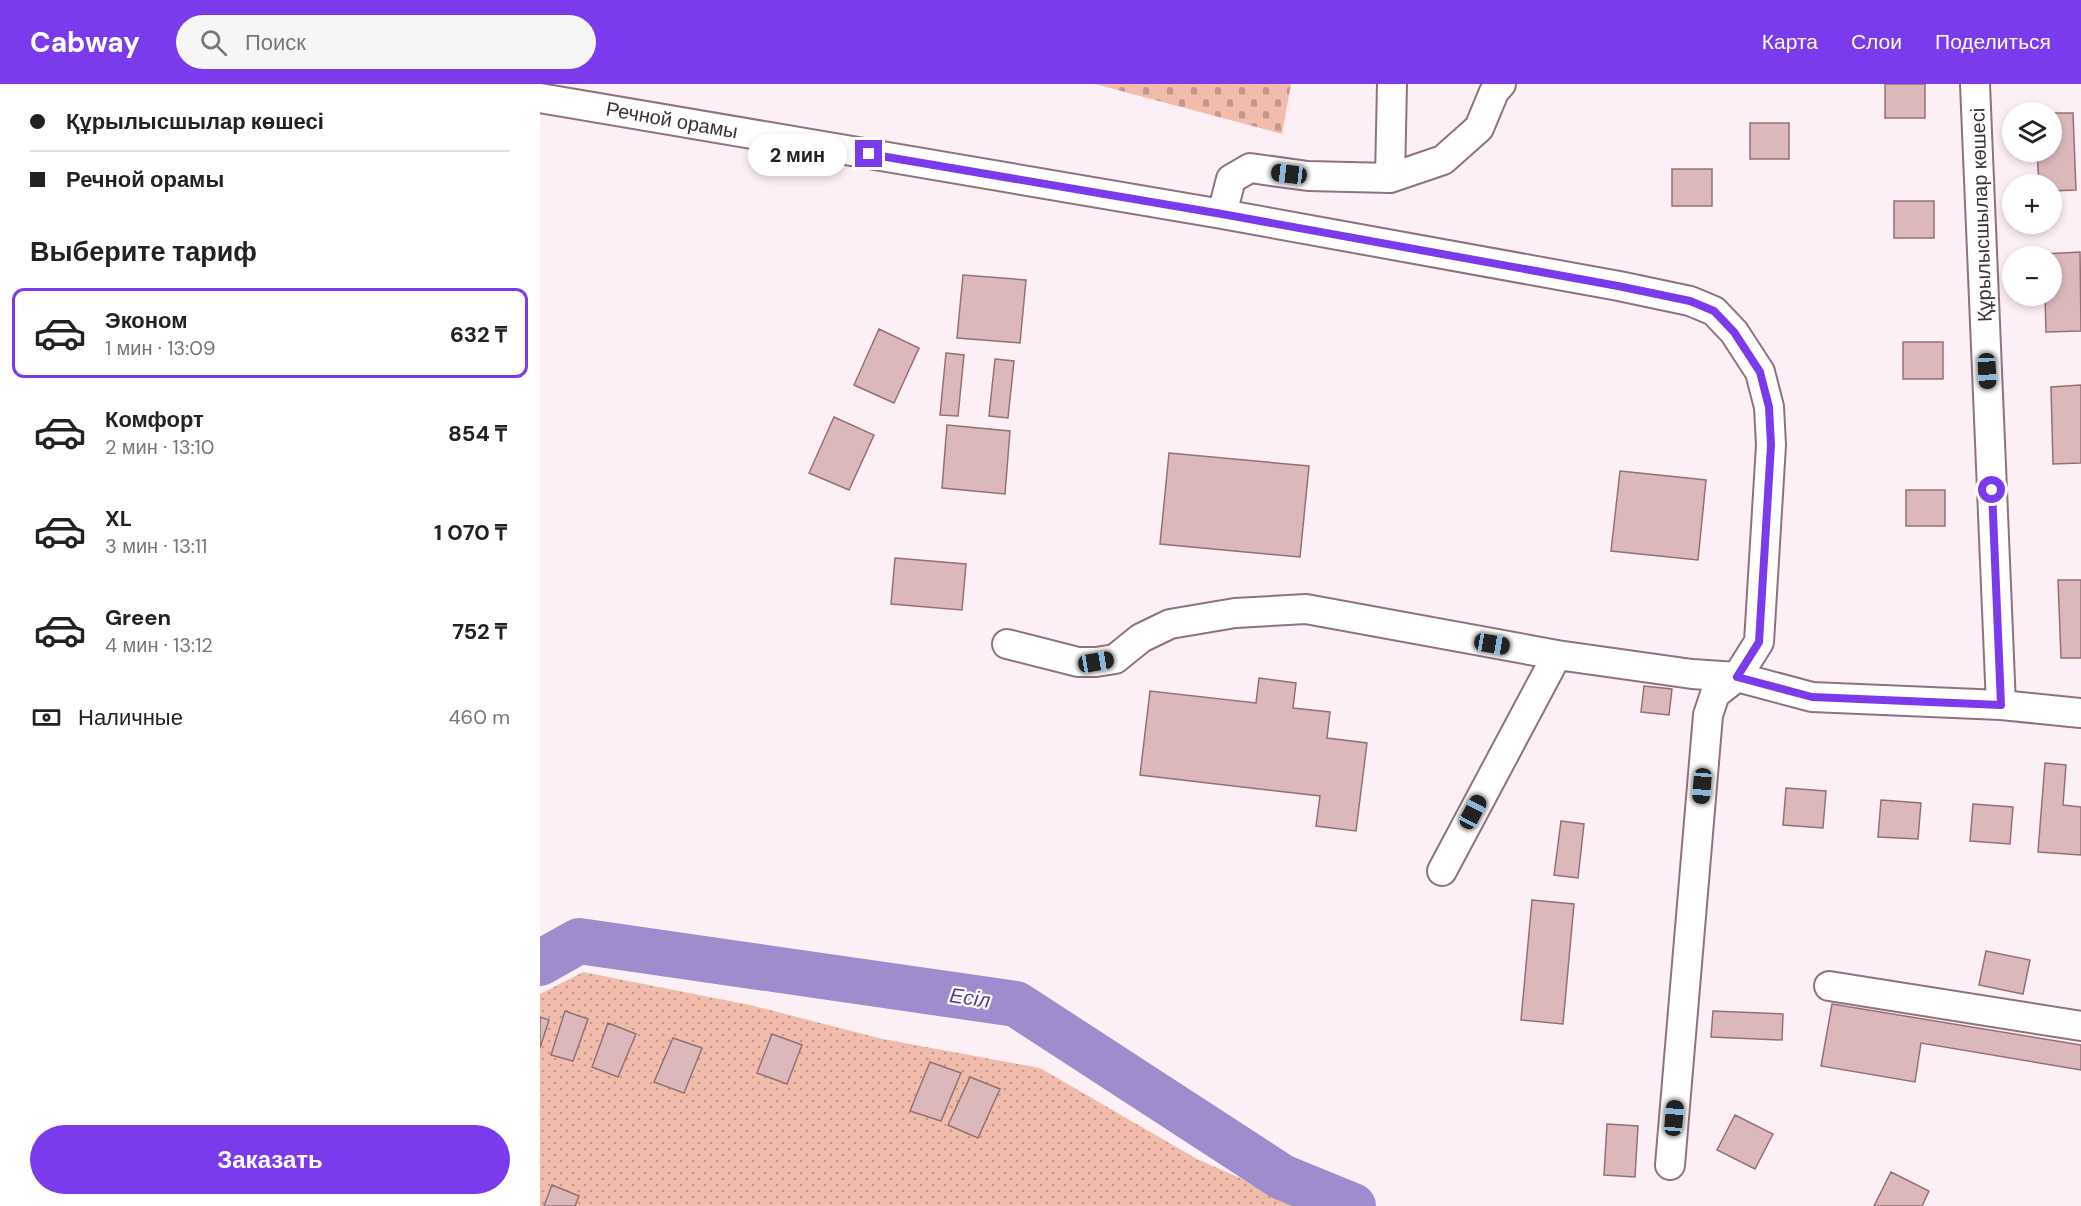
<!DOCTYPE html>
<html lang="ru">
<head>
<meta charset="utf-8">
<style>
	body { margin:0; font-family:"DM Sans",sans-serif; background:#f6f6f6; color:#222; height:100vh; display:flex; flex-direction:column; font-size:22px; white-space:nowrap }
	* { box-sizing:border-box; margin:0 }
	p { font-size:20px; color:#767676 }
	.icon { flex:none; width:33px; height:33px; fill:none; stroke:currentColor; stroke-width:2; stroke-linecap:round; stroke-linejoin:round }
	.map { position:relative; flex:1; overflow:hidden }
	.panel { display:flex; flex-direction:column; background:#fff; width:540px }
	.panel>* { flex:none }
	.hud { display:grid; align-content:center; height:132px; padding:0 30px; background:#fff }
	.buttons { position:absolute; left:1462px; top:18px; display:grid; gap:12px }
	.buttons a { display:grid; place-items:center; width:60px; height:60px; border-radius:50%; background:#fff; box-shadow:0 3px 9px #0003; font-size:30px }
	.end { position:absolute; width:27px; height:27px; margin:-14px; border:8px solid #7c3aed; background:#fff; box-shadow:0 0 0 3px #fff }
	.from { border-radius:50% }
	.bubble { position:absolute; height:42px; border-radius:21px; background:#fff; box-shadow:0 3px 9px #0003; font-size:20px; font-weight:700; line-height:42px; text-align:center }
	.car { position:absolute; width:18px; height:36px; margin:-18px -9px; border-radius:8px; box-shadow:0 0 4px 2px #0007; background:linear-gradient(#222 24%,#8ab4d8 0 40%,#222 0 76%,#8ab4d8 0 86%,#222 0) }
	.hud b { display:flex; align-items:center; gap:21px; height:57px; font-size:22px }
	.hud b+b { border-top:2px solid #e0e0e0 }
	.hud i { width:15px; height:15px; background:#222 }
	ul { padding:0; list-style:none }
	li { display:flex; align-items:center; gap:18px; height:90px; margin:0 12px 9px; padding:0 18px; border:3px solid transparent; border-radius:12px }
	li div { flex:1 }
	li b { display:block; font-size:22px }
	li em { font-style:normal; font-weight:700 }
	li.on { border-color:#7c3aed }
	li>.icon { width:54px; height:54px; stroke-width:1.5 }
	h2 { padding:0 30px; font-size:27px; line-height:72px }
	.pay { display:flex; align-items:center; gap:15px; height:66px; padding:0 30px; font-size:22px }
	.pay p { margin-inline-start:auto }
	.cta { display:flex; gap:12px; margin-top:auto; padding:12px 30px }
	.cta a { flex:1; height:69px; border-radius:36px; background:#7c3aed; color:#fff; font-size:24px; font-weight:700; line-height:69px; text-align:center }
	header { display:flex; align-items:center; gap:36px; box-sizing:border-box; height:84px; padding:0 30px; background:#7c3aed; color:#fff }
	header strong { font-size:28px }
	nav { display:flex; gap:33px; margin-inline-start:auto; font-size:21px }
	.search { width:420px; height:54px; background:#f6f6f6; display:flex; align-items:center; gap:15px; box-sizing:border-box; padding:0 21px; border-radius:33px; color:#767676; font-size:22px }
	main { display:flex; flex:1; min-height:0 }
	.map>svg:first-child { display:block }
	.cemetery { fill:url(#cemetery-stones) }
	.garden { fill:url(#garden-dots) }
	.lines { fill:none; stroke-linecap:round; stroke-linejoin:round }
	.river { stroke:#9e8ccd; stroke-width:46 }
	.building { fill:#dcb8bb; stroke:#927174; stroke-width:1.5 }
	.minor-casing { stroke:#8f7280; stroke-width:32 }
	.minor { stroke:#fff; stroke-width:28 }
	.route { stroke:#7c3aed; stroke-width:8 }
	.labels { text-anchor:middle; stroke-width:4.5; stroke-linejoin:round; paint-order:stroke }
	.street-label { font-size:20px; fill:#3c3036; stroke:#fff }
	.water-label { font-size:21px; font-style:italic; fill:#583d8c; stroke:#fff }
</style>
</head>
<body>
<header>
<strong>Cabway</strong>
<div class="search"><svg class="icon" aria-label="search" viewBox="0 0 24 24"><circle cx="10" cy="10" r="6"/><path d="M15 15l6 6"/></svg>Поиск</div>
<nav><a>Карта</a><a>Слои</a><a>Поделиться</a></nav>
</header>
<main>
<section class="panel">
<div class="hud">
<b><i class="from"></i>Құрылысшылар көшесі</b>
<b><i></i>Речной орамы</b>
</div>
<h2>Выберите тариф</h2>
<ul>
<li class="on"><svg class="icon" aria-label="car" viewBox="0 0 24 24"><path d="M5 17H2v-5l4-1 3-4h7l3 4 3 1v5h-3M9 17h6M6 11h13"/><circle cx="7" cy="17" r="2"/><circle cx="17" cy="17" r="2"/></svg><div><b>Эконом</b><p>1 мин · 13:09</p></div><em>632 ₸</em></li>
<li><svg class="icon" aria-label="car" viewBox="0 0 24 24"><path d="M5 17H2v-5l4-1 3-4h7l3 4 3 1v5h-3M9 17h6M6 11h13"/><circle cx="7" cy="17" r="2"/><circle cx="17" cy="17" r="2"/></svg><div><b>Комфорт</b><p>2 мин · 13:10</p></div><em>854 ₸</em></li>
<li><svg class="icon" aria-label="car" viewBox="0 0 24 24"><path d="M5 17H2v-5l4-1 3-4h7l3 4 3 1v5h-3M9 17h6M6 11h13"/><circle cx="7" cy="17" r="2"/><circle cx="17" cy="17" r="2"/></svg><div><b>XL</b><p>3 мин · 13:11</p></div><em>1 070 ₸</em></li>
<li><svg class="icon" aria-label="car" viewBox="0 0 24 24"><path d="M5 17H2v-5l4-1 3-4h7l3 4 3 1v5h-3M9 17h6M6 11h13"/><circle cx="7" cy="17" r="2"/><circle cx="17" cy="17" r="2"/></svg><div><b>Green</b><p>4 мин · 13:12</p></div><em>752 ₸</em></li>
</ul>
<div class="pay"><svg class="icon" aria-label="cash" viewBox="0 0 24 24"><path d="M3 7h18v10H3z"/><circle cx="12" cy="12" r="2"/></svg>Наличные<p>460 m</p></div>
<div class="cta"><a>Заказать</a></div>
</section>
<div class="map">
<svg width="1541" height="1122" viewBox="0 0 1541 1122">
	<defs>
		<pattern id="cemetery-stones" width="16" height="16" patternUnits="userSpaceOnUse" patternTransform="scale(1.5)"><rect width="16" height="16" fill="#f1bcac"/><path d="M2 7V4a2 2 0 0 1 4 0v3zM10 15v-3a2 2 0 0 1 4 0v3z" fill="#c4998d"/></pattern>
		<pattern id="garden-dots" width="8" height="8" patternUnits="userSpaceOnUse" patternTransform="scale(1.5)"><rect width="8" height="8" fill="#f1bcac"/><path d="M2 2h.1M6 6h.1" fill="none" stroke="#c4998d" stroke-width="1.8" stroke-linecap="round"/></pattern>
	</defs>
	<rect width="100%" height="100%" fill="#fdeff6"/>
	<path class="cemetery" d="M555 0H751L742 50Z"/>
	<path class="garden" d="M43 888 210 921 343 955 500 984 657 1075 764 1122H0V910Z"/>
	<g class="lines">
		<path class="river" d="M0 879 39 857 476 920 742 1093 813 1122"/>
	</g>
	<path class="building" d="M1345 0H1385V34H1345Z
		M1512 29H1533L1536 106 1512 107V100H1499L1497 68H1512Z
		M1210 39H1249V75H1210Z
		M1132 85H1172V122H1132Z
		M1354 117H1394V154H1354Z
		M1540 168 1541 247 1506 248 1505 212H1512V172H1504L1503 170Z
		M423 191 486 196 480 259 417 254Z
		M339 245 379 264 354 319 314 301Z
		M1363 258H1403V295H1363Z
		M406 269 424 271 418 332 400 331Z
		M455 275 474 277 468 334 449 332Z
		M1541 301V379L1513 380 1511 303Z
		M294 333 334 351 309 406 269 389Z
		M407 341 470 347 465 410 402 404Z
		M629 369 769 382 760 473 620 460Z
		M1080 387 1166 396 1158 476 1071 467Z
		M1366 406H1405V442H1366Z
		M355 474 426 480 422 526 351 520Z
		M1518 496H1541V574H1521Z
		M719 594 756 599 753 624 790 628 787 654 827 659 816 747 776 742 780 712 600 691 610 607 716 619Z
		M1104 602 1132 605 1129 631 1101 628Z
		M1505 679 1526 681 1523 721 1541 723V771L1498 768Z
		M1246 704 1286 707 1283 744 1243 741Z
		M1341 716 1381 719 1378 755 1338 753Z
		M1433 720 1473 723 1470 760 1430 757Z
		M1021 737 1044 740 1038 794 1014 791Z
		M992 816 1034 820 1023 940 981 936Z
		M1446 867 1490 876 1483 910 1439 901Z
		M1292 920 1541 961V986L1381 959 1375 998 1281 982Z
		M25 927 48 935 33 977 11 971Z
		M1173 927 1243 930 1242 956 1171 953Z
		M0 933 9 936 0 964Z
		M68 939 96 950 78 993 52 983Z
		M232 950 262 961 247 1000 217 989Z
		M133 954 162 964 144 1009 114 998Z
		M390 978 421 989 401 1037 370 1027Z
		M430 993 460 1005 438 1054 408 1041Z
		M1195 1031 1233 1050 1215 1085 1177 1066Z
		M1067 1040 1098 1042 1095 1093 1064 1091Z
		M1351 1088 1389 1107 1382 1122H1334Z
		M12 1101 39 1112 35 1122H4Z"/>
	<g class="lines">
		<defs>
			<path id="minor" d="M1435 0 1461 621
				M0 14 682 130 1079 202 1150 217 1174 227 1194 248 1220 288 1229 323 1231 361 1219 558 1197 593 1175 610 1168 631 1130 1081
				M850 94 852 0
				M682 130 691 95 710 84 768 92 850 94 903 76 939 44 954 8 961 0
				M467 560 538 578H556L575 575 601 554 630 540 695 529 766 525 1017 571 1152 590 1197 593 1272 613 1461 621 1541 629
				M902 787 1017 571
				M1289 902 1541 942"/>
		</defs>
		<use href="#minor" class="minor-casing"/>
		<use href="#minor" class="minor"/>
	</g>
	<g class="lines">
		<path class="route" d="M329 70 682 130 1078 202 1150 217 1174 227 1194 248 1220 288 1229 323 1231 361 1219 558 1197 593 1272 613 1461 621 1452 406"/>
	</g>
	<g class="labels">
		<g class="street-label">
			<text transform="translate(132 36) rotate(10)" y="7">Речной орамы</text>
			<text transform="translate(1441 131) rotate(-92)" y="7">Құрылысшылар көшесі</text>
		</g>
		<g class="water-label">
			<text transform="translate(430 914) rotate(8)" y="7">Есіл</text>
		</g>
	</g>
</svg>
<div class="buttons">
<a><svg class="icon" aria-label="layers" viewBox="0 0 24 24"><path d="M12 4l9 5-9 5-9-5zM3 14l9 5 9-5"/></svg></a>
<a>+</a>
<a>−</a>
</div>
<i class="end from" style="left:1452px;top:406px"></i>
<i class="end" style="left:329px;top:70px"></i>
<div class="bubble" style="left:208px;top:50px;width:99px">2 мин</div>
<i class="car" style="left:749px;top:90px;rotate:277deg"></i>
<i class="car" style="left:1447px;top:287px;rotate:177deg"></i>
<i class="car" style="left:952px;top:560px;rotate:100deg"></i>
<i class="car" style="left:556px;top:578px;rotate:80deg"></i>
<i class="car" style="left:1162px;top:702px;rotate:185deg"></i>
<i class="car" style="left:933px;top:728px;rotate:28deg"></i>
<i class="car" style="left:1134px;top:1034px;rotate:5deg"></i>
</div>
</main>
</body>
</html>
